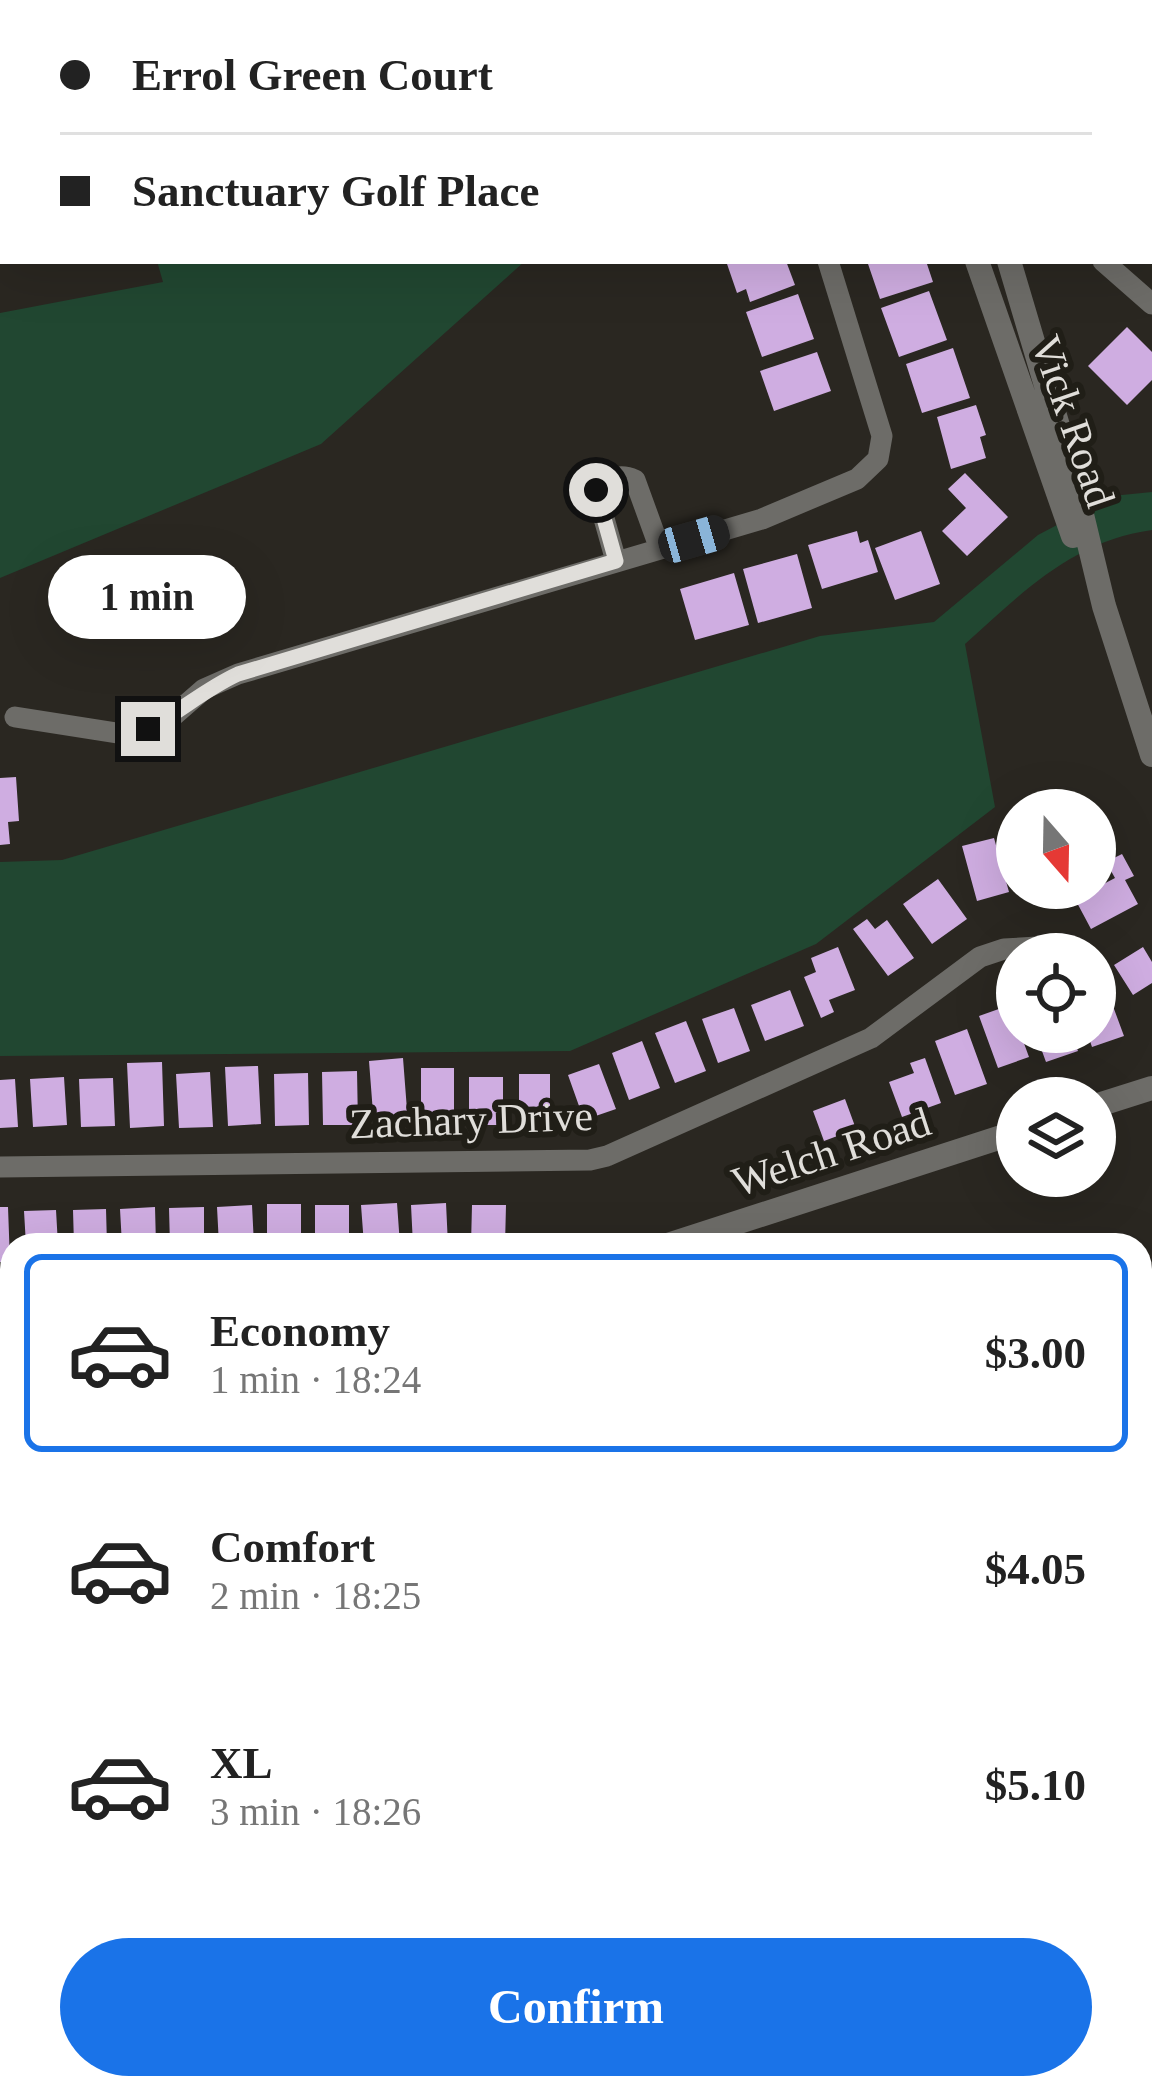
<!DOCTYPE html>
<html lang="en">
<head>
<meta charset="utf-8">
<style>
	body { margin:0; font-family:"Times New Roman",serif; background:#f6f6f6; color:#222; height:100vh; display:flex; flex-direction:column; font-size:45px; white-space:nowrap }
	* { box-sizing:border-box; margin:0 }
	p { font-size:39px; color:#767676 }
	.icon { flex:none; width:66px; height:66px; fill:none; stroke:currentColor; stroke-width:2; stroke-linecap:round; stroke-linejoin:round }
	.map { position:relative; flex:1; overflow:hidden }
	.side { position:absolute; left:0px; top:1233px; width:1152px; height:867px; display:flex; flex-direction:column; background:#fff; border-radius:36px 36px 0 0; box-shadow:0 12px 48px #0002 }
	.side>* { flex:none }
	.hud { position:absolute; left:0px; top:0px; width:1152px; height:264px; box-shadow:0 12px 48px #0002; display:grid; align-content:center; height:264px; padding:0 60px; background:#fff }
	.needle { width:78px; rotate:160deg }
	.controls { position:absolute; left:996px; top:789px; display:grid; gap:24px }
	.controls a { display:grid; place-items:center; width:120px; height:120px; border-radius:50%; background:#fff; box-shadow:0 12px 48px #0002; font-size:60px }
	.end { position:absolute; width:54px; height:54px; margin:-27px; border:15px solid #e0deda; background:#111; box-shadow:0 0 0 6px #111 }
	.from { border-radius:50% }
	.bubble { position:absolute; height:84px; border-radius:42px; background:#fff; box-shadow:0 12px 48px #0002; font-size:39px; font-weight:700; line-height:84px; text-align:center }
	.car { position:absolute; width:36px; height:72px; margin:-36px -18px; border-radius:15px; box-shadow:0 0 9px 3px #0007; background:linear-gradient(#222 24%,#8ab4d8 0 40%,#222 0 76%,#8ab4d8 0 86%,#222 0) }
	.hud b { display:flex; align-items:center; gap:42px; height:114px; font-size:45px }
	.hud b+b { border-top:3px solid #e0e0e0 }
	.hud i { width:30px; height:30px; background:#222 }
	ul { padding:21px 0 0; list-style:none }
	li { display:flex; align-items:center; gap:36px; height:198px; margin:0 24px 18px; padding:0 36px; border:6px solid transparent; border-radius:18px }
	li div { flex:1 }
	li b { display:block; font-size:45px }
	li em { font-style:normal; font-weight:700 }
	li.selected { border-color:#1a73e8 }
	li>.icon { width:108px; height:108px; stroke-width:1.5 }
	.action { display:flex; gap:24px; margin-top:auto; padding:24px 60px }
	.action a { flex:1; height:138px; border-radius:72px; background:#1a73e8; color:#fff; font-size:48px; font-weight:700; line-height:138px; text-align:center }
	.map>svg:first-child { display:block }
	.green { fill:#214731 }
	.building { fill:#cfade1 }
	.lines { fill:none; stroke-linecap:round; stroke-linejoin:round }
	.minor { stroke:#6d6c68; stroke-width:21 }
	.tertiary { stroke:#6d6c68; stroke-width:24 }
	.route { stroke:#e0deda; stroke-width:15 }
	.labels { text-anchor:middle; stroke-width:12; stroke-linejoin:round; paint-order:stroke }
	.street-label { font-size:42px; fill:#e0deda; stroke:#201e17 }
</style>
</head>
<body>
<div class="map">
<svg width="1152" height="2099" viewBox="0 0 1152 2099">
	<rect width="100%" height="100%" fill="#2a2721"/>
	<path class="green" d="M157 261H525L321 444 0 578V313L163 282Z
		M1152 492V530C1072 541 1022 593 965 644L995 807 816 944 570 1051 0 1056V862L62 860 820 636 934 622 1038 535 1112 496Z
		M1152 1637V2032H1140V1646Z"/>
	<path class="building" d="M726 261H786L795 285 750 302 746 289 737 293Z
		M867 261H926L933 282 880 299Z
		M929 291 947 340 899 357 881 308Z
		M798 294 814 339 762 357 746 312Z
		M1127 327 1152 352V380L1127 405 1088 366Z
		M953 348 970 398 922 413 906 364Z
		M817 352 831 391 774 411 760 371Z
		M976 405 986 435 980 437 986 458 951 469 937 417Z
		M965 473 1008 517 967 556 942 531 966 508 948 489Z
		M857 531 860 543 868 540 878 572 822 589 808 545Z
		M921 531 940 584 895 600 875 548Z
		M797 554 812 608 758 623 743 569Z
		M734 573 749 625 695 640 680 589Z
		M16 777 19 821 8 822 10 844 0 845V778Z
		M994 838 1009 892 977 901 962 846Z
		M1122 854 1134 876 1125 880 1138 904 1091 929 1075 899 1115 878 1106 862Z
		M938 879 967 919 932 944 903 904Z
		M867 919 875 929 887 920 914 958 888 976 853 929Z
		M838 947 855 990 829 1000 834 1012 821 1018 804 977 816 972 811 958Z
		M1143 947 1152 962V983L1133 995 1114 965Z
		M790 990 804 1026 765 1041 751 1005Z
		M1107 990 1124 1036 1092 1047 1087 1032H1095V994Z
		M1010 1005 1029 1057 998 1068 979 1016Z
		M734 1008 750 1051 718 1063 702 1019Z
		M686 1021 706 1071 675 1083 655 1033Z
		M967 1029 987 1084 955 1095 935 1041Z
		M1035 1032H1071L1078 1051 1046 1062Z
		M642 1041 660 1088 629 1100 612 1053Z
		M403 1058 408 1123 374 1126 369 1061Z
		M925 1058 941 1103 902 1117 889 1082 914 1073 910 1063Z
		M162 1062 164 1126 130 1128 127 1063Z
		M599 1064 616 1109 584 1120 568 1075Z
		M258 1066 261 1124 228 1126 225 1067Z
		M421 1068H454V1125H421Z
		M357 1071 358 1125H323L322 1072Z
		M210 1072 213 1127 179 1128 176 1074Z
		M308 1073 309 1125 275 1126 274 1074Z
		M519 1074H550V1123H519Z
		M64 1077 67 1125 33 1127 30 1079Z
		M469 1077H503V1125H469Z
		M113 1078 115 1126 81 1127 79 1079Z
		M15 1079 18 1127 0 1128V1080Z
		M845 1099 856 1129 824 1141 813 1111Z
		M397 1203 400 1245H364L361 1205Z
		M446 1203 448 1245H413L411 1205Z
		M267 1204H301V1245H267Z
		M252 1205 254 1245H219L217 1207Z
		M315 1205H349V1245H315Z
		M472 1205H506L505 1245H471Z
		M0 1207H8L10 1262H0Z
		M155 1207 156 1245H122L120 1209Z
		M204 1207V1245H170L169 1208Z
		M106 1209 107 1245H74L73 1210Z
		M56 1210 58 1245H26L24 1211Z
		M828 2088H882L881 2099 827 2096Z"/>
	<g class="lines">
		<path class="minor" d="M1052 3 1055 0
			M1103 261 1152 304
			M616 561 596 490C609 478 619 473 635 480L660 549
			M15 717 117 733 148 729 173 716 204 689 238 674 762 519 857 479 878 459 882 436 828 261
			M0 1167 590 1160 607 1156 871 1038 980 957 1004 949 1037 947
			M594 2088 599 2099
			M701 2099 728 2088"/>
		<path class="tertiary" d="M890 0 891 3
			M928 0 929 3
			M977 261 1073 536
			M1009 261 1072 473 1104 606 1152 755
			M1095 1106 1152 1088
			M668 1245 1017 1132
			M0 1466 12 1462"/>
	</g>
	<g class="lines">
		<path class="route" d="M148 729C180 712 205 689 238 674L616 561 596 490"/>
	</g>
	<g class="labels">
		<g class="street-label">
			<text transform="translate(1074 421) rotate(71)" y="15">Vick Road</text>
			<text transform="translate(471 1119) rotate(-2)" y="15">Zachary Drive</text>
			<text transform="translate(831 1151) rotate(-18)" y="15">Welch Road</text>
		</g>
	</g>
</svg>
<div class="controls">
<a><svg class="needle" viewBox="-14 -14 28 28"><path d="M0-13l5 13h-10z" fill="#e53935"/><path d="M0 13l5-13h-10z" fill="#767676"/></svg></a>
<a><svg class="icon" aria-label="locate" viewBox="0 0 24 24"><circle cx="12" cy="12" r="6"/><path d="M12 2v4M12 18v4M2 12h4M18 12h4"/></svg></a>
<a><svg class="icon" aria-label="layers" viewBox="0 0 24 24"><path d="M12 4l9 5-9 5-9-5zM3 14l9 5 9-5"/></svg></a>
</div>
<i class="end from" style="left:596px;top:490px"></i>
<i class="end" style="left:148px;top:729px"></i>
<div class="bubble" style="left:48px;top:555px;width:198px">1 min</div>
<i class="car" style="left:694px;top:539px;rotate:74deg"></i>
<div class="hud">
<b><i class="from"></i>Errol Green Court</b>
<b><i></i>Sanctuary Golf Place</b>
</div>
<section class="side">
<ul>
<li class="selected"><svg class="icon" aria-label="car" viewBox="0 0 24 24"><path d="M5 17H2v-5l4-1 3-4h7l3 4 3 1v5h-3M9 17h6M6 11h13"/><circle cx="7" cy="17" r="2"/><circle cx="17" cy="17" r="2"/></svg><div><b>Economy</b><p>1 min · 18:24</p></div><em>$3.00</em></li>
<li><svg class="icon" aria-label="car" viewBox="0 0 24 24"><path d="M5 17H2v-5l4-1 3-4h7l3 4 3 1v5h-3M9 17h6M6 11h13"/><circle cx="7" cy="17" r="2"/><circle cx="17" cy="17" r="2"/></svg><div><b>Comfort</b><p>2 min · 18:25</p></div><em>$4.05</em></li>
<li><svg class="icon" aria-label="car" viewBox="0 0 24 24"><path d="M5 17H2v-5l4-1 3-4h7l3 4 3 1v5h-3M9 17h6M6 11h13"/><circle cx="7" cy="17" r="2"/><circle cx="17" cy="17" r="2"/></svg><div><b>XL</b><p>3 min · 18:26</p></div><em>$5.10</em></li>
</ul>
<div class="action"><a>Confirm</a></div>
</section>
</div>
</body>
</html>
